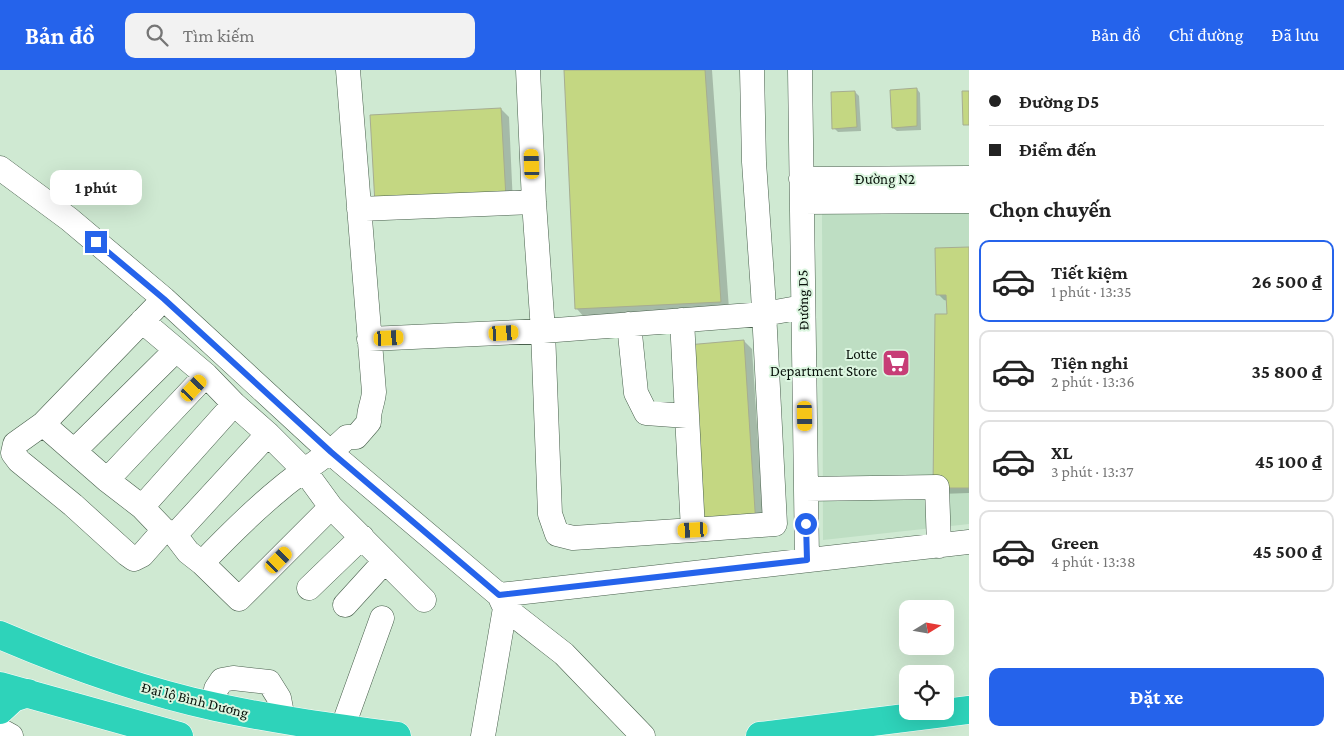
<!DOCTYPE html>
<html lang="vi">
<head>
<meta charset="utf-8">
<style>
	body { margin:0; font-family:"Crimson Pro",serif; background:#f2f2f2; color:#222; height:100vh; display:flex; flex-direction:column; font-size:19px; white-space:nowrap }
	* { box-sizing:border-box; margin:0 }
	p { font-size:16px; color:#767676 }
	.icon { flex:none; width:28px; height:28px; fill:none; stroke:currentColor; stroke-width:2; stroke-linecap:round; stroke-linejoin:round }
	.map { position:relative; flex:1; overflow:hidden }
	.details { display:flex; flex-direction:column; background:#fff; width:375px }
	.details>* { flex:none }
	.top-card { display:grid; align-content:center; height:110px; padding:0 20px; background:#fff }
	.needle { width:32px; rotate:79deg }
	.fabs { position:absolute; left:899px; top:530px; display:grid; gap:10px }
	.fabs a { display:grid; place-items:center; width:55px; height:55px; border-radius:10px; background:#fff; box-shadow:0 5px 20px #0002; font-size:25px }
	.end { position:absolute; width:22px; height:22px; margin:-11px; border:6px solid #2563eb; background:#fff; box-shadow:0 0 0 2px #fff }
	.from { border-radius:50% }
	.bubble { position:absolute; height:35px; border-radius:10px; background:#fff; box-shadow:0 5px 20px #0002; font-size:16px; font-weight:700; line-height:35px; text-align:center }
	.car { position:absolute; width:15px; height:30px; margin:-15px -8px; border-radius:6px; box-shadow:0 0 4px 1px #0007; background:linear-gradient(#f5c518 24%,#345 0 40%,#f5c518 0 76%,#345 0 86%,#f5c518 0) }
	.top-card b { display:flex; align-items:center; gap:18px; height:48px; font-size:19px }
	.top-card b+b { border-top:1px solid #e0e0e0 }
	.top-card i { width:12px; height:12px; background:#222 }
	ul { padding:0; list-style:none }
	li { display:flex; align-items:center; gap:15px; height:82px; margin:0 10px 8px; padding:0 10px; border:2px solid #e0e0e0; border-radius:10px }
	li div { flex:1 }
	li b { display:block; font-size:19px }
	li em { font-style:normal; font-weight:700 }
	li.selected { border-color:#2563eb }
	li>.icon { width:45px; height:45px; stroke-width:1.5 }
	h2 { padding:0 20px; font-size:22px; line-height:60px }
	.button { display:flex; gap:10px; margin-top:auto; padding:10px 20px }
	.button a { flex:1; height:58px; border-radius:10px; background:#2563eb; color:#fff; font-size:20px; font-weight:700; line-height:58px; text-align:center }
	header { display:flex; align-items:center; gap:30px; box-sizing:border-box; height:70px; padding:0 25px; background:#2563eb; color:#fff }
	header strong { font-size:24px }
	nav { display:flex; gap:28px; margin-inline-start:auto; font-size:18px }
	.search { width:350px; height:45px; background:#f2f2f2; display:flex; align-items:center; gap:12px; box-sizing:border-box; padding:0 18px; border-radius:10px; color:#767676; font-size:19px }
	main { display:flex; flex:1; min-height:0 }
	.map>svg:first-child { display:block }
	.built { fill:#bedec3 }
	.shadow { fill:#0003 }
	.building { fill:#c4d782; stroke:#a6ad91 }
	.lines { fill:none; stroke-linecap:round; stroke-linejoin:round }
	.minor-casing { stroke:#485f4c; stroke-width:25 }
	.highway-casing { stroke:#fff; stroke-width:29 }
	.minor { stroke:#fff; stroke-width:24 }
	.highway { stroke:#2ed3ba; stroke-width:28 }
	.route { stroke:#2563eb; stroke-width:6 }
	.labels { text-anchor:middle; stroke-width:4; stroke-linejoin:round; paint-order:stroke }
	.street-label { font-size:15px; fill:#09120b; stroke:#dcf6e0 }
	.poi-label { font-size:15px; fill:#09120b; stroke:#dcf6e0; text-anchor:end }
</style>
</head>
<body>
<header>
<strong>Bản đồ</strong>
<div class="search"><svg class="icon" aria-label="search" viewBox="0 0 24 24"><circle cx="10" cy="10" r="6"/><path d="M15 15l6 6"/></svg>Tìm kiếm</div>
<nav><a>Bản đồ</a><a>Chỉ đường</a><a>Đã lưu</a></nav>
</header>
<main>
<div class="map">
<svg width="969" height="666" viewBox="0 0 969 666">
	<rect width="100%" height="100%" fill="#cfe9d2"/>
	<path class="built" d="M969 131V454L823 470 822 132Z"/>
	<path class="shadow" d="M565 0H712L729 239 584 247 577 239Z
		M917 19 920 23 921 60 897 61 893 58Z
		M855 22 859 26 861 61 838 62 834 58Z
		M501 39 509 47 513 135 384 141Z
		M969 179V423L940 424 948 231 944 230 938 224Z
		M744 271 752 279 764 463 707 467Z"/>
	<path class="building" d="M564 0H705L721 232 575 239Z
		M917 18V56L892 58 890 20Z
		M855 21 857 57 832 59 831 22Z
		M962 21H969V55H963Z
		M501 38 506 128 375 134 370 45Z
		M969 177V418H933L935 244H947L946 225H936L935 178Z
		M744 270 756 456 698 459 687 275Z"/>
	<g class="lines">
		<defs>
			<path id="minor" d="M528 0 534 132 543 261 550 444 557 464 573 468 693 460
				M800 0 807 490
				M0 98 69 149 164 229 331 383 499 525 505 538 564 584 643 666
				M801 109 969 108
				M802 132 969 131
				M359 139 534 132
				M154 239 43 354 107 410 142 437 164 460 175 465 188 482 202 493
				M682 250 693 460 775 454 763 222 754 92 752 0
				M142 251 206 305 234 334 268 364 304 400 331 437 424 530
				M629 254 636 323 646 343 687 346
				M369 269 543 261 764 244 803 237
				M43 354 15 374 13 383 19 391 73 435 127 484 134 489 142 485 164 460
				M74 381 176 280
				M107 410 206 305
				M806 419 937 417 939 476
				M142 437 234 334
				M331 437 239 529 202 493C227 467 253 441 280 419 302 400 327 387 347 367H356L369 352C368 341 373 334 374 322L348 0
				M175 465 268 364
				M309 518 362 467
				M499 525 969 472
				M345 535 385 491
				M215 637 216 619 222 610 233 608 269 612 279 628 283 649
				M342 659 382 548
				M0 660 11 666
				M483 666 505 538"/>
			<path id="highway" d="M0 565C70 595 142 621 216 637 276 650 336 658 397 666
				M0 616 179 666
				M0 640 13 628 28 623
				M760 666 969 640"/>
		</defs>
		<use href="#minor" class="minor-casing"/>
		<use href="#highway" class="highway-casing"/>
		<use href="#minor" class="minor"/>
		<use href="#highway" class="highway"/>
	</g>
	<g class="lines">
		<path class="route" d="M96 172 164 229 331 382 499 525 807 490 806 454"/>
	</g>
	<defs>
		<symbol id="supermarket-square" viewBox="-11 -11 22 22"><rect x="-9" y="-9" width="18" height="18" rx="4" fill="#c73d76" stroke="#dcf6e0"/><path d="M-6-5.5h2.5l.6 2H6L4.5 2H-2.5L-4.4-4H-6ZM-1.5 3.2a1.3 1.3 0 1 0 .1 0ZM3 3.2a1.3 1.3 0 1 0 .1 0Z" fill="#fff"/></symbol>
	</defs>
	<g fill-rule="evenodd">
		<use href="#supermarket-square" x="880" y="277" width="32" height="32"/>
	</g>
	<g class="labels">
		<g class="street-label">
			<text x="885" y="114">Đường N2</text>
			<text transform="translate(803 230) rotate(-91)" y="5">Đường D5</text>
			<text transform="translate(195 630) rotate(14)" y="5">Đại lộ Bình Dương</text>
		</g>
		<g class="poi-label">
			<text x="877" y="289">Lotte<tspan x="877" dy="17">Department Store</tspan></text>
		</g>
	</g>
</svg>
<div class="fabs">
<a><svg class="needle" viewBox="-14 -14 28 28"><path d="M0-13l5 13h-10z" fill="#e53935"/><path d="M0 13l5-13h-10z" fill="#767676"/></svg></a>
<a><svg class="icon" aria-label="locate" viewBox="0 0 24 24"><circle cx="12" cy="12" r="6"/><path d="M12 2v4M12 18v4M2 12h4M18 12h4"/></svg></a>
</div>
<i class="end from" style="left:806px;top:454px"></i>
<i class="end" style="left:96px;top:172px"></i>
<div class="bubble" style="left:50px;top:100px;width:92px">1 phút</div>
<i class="car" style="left:532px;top:94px;rotate:358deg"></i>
<i class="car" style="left:504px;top:263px;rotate:87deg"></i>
<i class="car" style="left:389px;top:268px;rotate:87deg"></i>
<i class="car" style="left:194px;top:318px;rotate:43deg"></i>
<i class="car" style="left:805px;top:346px;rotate:179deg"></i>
<i class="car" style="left:693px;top:460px;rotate:267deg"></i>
<i class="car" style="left:279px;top:490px;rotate:45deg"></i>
</div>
<section class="details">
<div class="top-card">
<b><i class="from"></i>Đường D5</b>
<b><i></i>Điểm đến</b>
</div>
<h2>Chọn chuyến</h2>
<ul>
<li class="selected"><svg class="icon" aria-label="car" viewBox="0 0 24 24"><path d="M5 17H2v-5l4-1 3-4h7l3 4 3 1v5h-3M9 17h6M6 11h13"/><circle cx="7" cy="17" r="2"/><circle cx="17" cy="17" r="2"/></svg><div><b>Tiết kiệm</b><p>1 phút · 13:35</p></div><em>26 500 ₫</em></li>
<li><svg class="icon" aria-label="car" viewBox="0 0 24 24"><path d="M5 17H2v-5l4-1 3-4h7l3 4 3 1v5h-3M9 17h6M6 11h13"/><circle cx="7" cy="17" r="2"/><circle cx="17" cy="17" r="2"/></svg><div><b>Tiện nghi</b><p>2 phút · 13:36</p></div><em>35 800 ₫</em></li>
<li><svg class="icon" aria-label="car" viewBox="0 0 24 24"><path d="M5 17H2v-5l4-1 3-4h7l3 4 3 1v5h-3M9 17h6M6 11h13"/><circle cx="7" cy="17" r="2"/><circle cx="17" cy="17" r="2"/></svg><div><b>XL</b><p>3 phút · 13:37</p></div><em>45 100 ₫</em></li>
<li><svg class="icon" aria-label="car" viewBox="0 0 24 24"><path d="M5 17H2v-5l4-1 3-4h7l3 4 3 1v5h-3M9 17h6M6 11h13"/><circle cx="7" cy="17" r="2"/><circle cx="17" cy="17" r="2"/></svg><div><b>Green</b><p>4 phút · 13:38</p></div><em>45 500 ₫</em></li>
</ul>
<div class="button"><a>Đặt xe</a></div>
</section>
</main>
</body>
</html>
